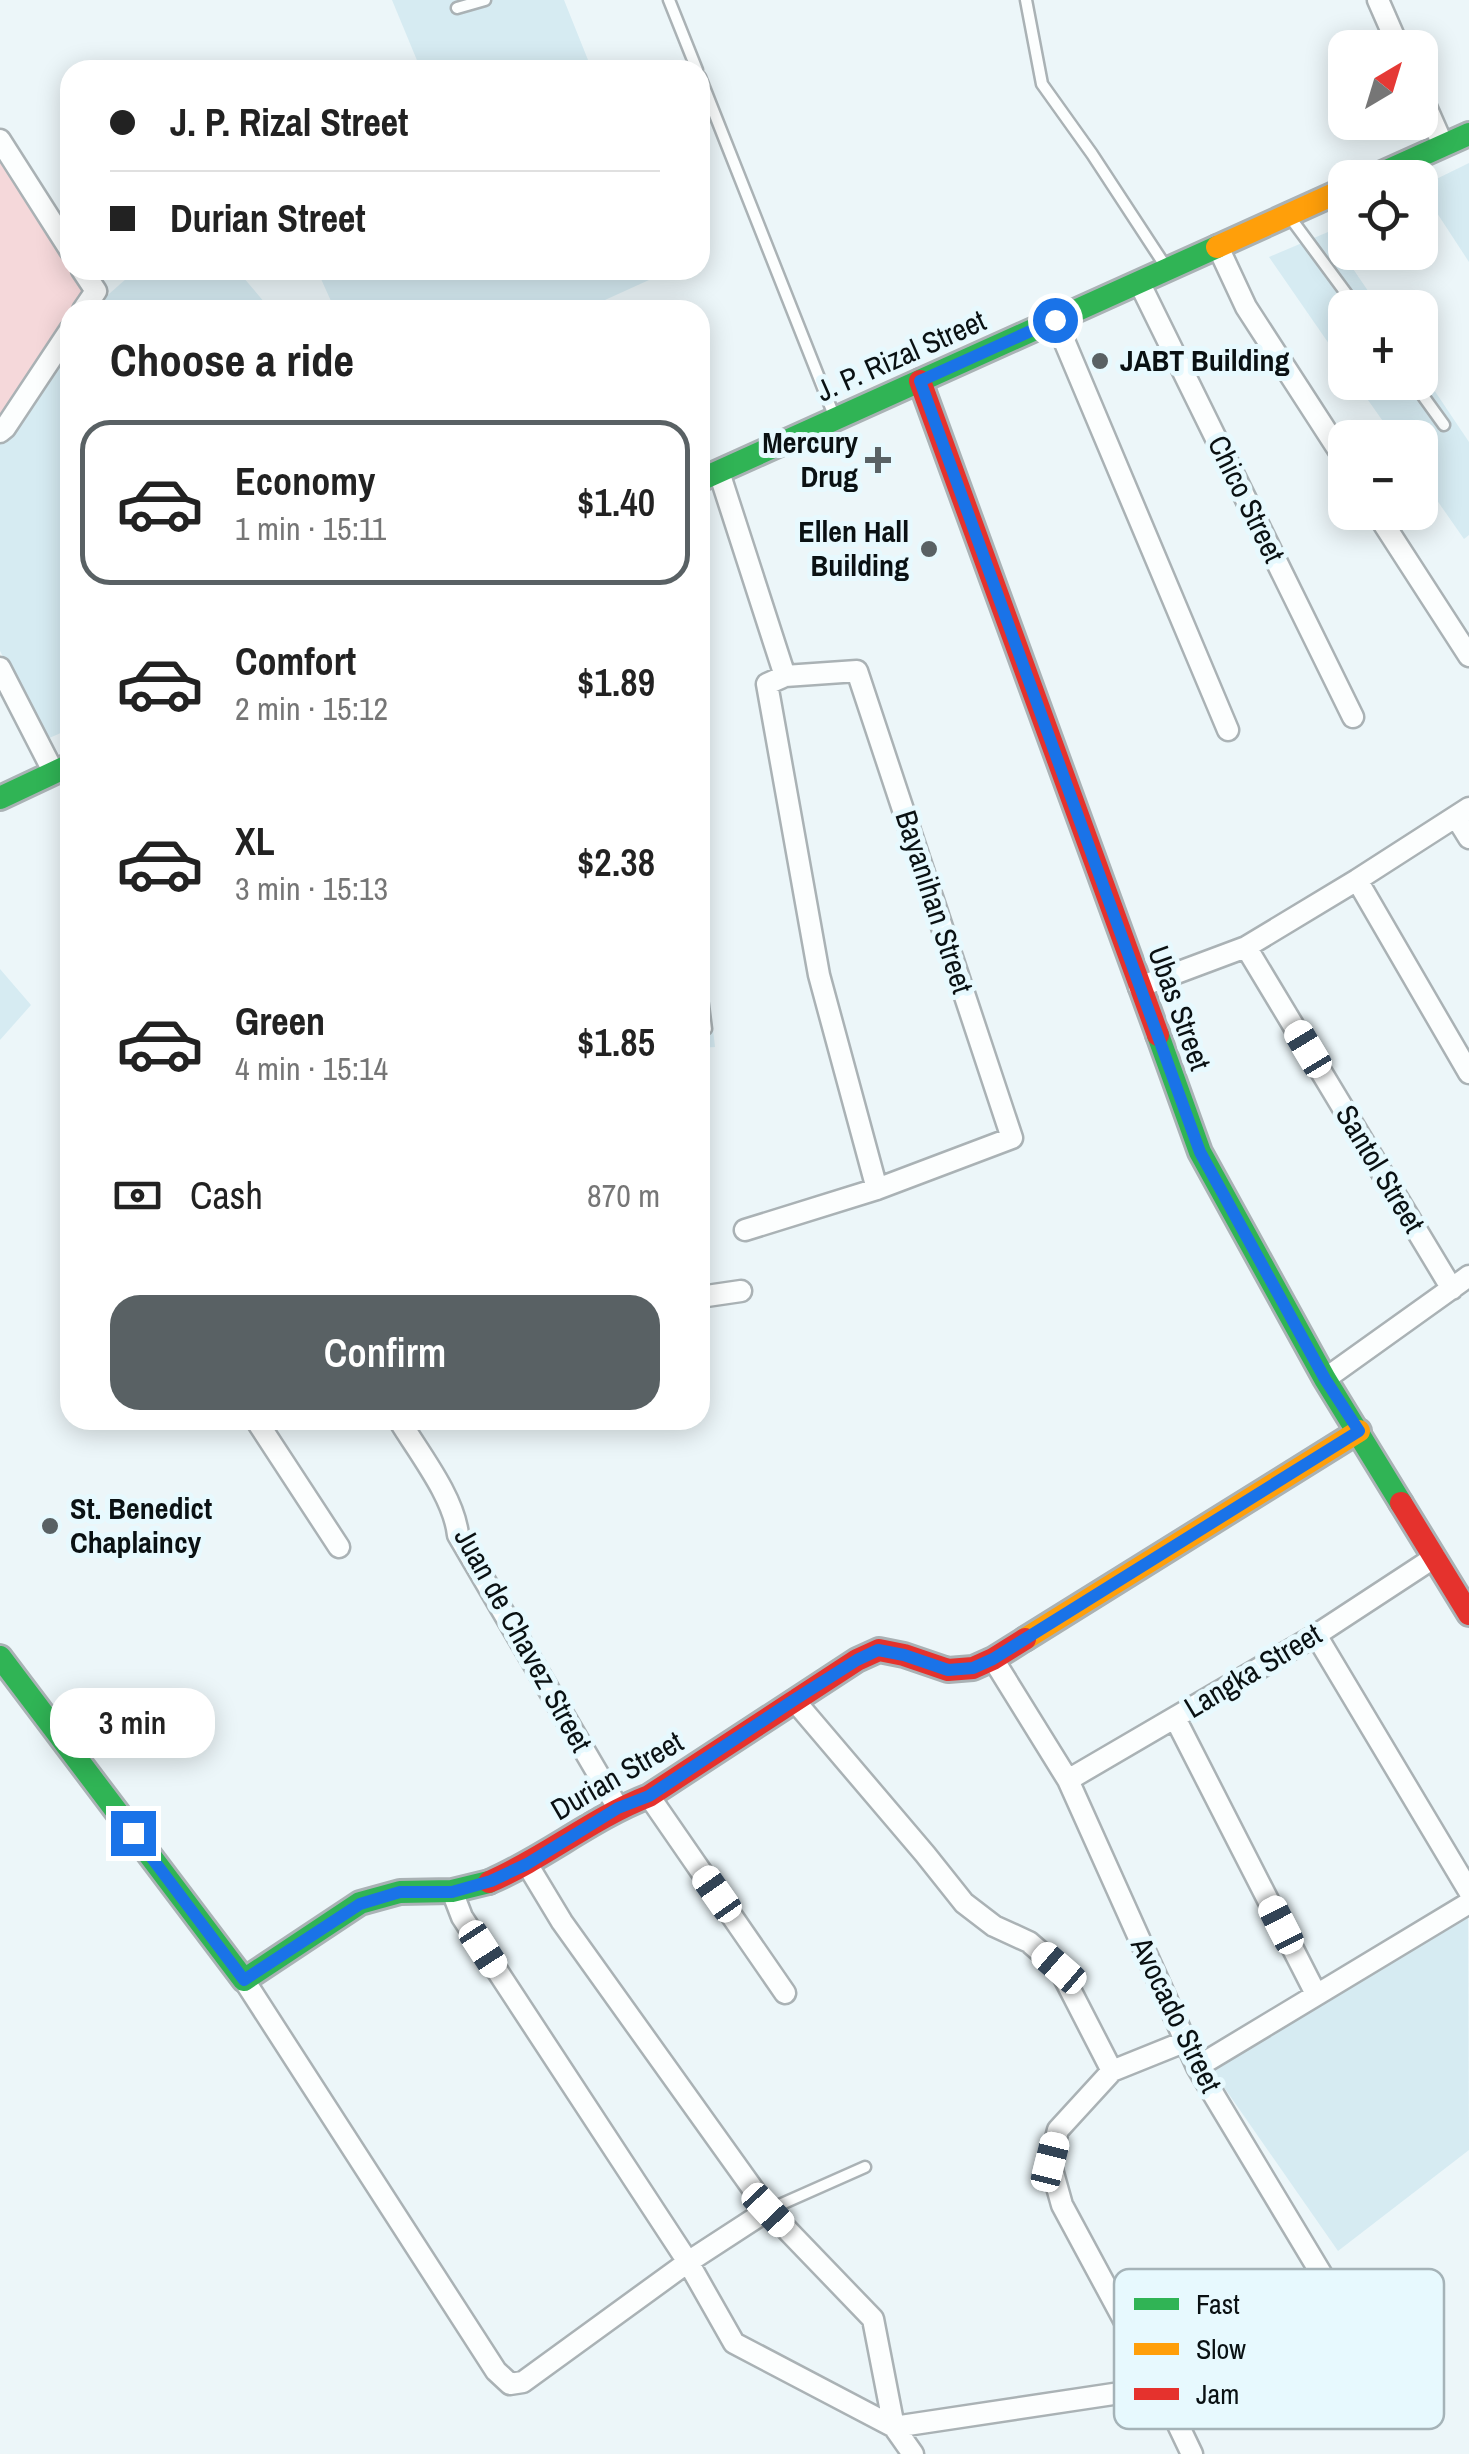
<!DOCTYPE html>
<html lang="en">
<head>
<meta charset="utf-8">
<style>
	body { margin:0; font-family:"Archivo Narrow",sans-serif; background:#f6f6f6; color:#222; height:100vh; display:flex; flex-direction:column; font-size:38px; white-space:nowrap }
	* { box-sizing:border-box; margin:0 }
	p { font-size:32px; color:#767676 }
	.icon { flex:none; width:55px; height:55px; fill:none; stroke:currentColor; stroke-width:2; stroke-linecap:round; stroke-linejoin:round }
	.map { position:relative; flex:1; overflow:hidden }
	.details { position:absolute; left:60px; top:300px; width:650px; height:1130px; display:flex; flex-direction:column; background:#fff; border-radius:30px; box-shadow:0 5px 25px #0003 }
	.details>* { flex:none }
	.banner { position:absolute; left:60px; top:60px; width:650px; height:220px; border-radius:30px; box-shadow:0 5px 25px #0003; display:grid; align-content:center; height:220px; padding:0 50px; background:#fff }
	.needle { width:65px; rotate:38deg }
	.buttons { position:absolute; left:1328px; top:30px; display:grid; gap:20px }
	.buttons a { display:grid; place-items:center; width:110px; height:110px; border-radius:20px; background:#fff; box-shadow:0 5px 25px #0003; font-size:50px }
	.end { position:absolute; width:45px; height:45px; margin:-22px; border:12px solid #1a73e8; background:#fff; box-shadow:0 0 0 5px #fff }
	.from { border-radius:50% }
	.bubble { position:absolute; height:70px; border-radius:30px; background:#fff; box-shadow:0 5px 25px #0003; font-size:32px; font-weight:600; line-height:70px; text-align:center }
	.car { position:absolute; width:30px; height:60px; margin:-30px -15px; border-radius:12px; box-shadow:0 0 8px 2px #0007; background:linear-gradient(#fff 24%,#345 0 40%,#fff 0 76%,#345 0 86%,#fff 0) }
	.banner b { display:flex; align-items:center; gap:35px; height:95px; font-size:38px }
	.banner b+b { border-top:2px solid #e0e0e0 }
	.banner i { width:25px; height:25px; background:#222 }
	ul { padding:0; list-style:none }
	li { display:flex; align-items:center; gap:30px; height:165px; margin:0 20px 15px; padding:0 30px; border:5px solid transparent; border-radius:30px }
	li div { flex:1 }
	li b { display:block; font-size:38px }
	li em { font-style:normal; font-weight:600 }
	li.on { border-color:#596164 }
	li>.icon { width:90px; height:90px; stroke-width:1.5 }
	h2 { padding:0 50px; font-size:45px; line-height:120px }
	.pay { display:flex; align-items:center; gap:25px; height:110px; padding:0 50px; font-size:38px }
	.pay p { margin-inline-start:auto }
	.action { display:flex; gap:20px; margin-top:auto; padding:20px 50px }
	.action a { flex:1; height:115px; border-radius:30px; background:#596164; color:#fff; font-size:40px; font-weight:600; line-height:115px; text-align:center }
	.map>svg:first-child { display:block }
	.built { fill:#d6ebf2 }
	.green { fill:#f5d8da }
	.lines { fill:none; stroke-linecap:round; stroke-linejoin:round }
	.lane-casing { stroke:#aab2b5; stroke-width:15 }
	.street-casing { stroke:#aab2b5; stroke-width:25 }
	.fast-casing { stroke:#aab2b5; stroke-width:28 }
	.slow-casing { stroke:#aab2b5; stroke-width:28 }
	.jam-casing { stroke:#aab2b5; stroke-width:28 }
	.lane { stroke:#fcfefe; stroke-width:10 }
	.street { stroke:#fcfefe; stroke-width:20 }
	.fast { stroke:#30b455; stroke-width:22 }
	.slow { stroke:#ff9f0a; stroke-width:22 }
	.jam { stroke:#e5322d; stroke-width:22 }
	.route { stroke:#1a73e8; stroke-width:12 }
	.poi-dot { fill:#596164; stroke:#e7f9fe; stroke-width:4 }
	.labels { text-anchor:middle; stroke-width:10; stroke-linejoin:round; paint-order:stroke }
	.street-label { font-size:30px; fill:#0a1113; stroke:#e7f9fe }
	.poi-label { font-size:30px; font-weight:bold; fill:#0a1113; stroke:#e7f9fe; text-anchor:start }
	.key { fill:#e7f9fe; stroke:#a5b3b8; stroke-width:2.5 }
	.key-label { font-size:28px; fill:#0a1113 }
</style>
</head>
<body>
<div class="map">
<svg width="1469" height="2454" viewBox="0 0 1469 2454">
	<rect width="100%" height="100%" fill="#ecf6f9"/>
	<path class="built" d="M392 0H564L592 70H421Z
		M1469 163V262L1420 187Z
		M1328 232 1379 307 1345 308V367L1269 257Z
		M136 270H237L271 310H91Z
		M317 270H671L583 310H335Z
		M70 341V729L47 739 0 651V444Z
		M1420 369 1469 442V535L1464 539 1420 476V438L1394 437 1356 383 1420 382Z
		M700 917 715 1047 700 1048Z
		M0 969 31 1005 0 1040Z
		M1468 1915 1469 2150 1338 2251 1212 2070Z"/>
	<path class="green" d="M0 153 70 264V270H74L88 293 77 310H70V320L0 425Z"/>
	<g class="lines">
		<defs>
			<path id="lane" d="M669 0 697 70
				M1026 0 1042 84 1092 154 1164 264
				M457 8 485 0
				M700 77 833 413
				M1292 220 1357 308
				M1413 382 1444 425
				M700 982 706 1029
				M768 2210 865 2167"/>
			<path id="street" d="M1378 0 1399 48
				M1420 93 1443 145
				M0 140 70 250
				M1218 247 1246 307 1345 460
				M82 270 96 291 83 310
				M1139 282 1353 717
				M1055 319 1228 730
				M0 432 5 428 70 330
				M719 472 785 676 857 671 1012 1138 877 1189 745 1230
				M1376 512 1469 656
				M0 668 54 773
				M785 676 767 684 819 975 877 1189
				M1456 817 1469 838
				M1357 880 1469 1073
				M1246 947 1452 1289
				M1139 987 1246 947 1357 880 1469 808
				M700 1297 741 1291
				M1325 1379 1469 1276
				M256 1420 339 1547
				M399 1420C419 1453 454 1497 458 1535L618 1808
				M1316 1635 1469 1891
				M993 1659 1068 1780 1197 2067 1375 2363
				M794 1700 925 1854 964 1903 994 1926 1029 1942 1059 1968 1112 2071 1184 2042
				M1175 1718 1316 1994
				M1068 1780 1316 1635 1435 1557
				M649 1796 785 1993
				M527 1864 562 1922 768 2210 873 2319 894 2427 913 2454
				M452 1891 462 1917 688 2262 734 2343 894 2427 1160 2387
				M244 1980 496 2371 510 2384 523 2382 688 2262 768 2210
				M1197 2067 1469 1903
				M1112 2071 1058 2130 1050 2162 1062 2205 1160 2387 1192 2454"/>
			<path id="fast" d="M1371 178 1469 134
				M700 480 1217 247
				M0 798 70 765
				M1158 1035 1200 1152 1325 1379 1401 1503
				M0 1657 244 1980 360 1903 400 1892 452 1891 489 1882"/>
			<path id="slow" d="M1217 247 1345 189
				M1025 1639 1359 1431"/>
			<path id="jam" d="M920 381 1158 1035
				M1401 1503 1469 1614
				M489 1882C545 1858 592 1818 649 1796L857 1660 879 1650 904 1655 948 1670 973 1668 993 1659 1025 1639"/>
		</defs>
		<use href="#lane" class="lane-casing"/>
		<use href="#street" class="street-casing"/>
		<use href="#fast" class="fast-casing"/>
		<use href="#slow" class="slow-casing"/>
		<use href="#jam" class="jam-casing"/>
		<use href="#lane" class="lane"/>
		<use href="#street" class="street"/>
		<use href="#fast" class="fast"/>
		<use href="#slow" class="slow"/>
		<use href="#jam" class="jam"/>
	</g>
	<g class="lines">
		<path class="route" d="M133 1833 244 1980 360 1904 400 1892H452L491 1881 527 1864 618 1808 649 1796 794 1700 857 1660 878 1650 904 1655 948 1670 973 1668 993 1659 1359 1431 1325 1379 1200 1152 920 381 1055 320"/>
	</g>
	<g class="poi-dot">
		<circle cx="1100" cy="361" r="10"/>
		<path d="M873 445h10v10h10v10h-10v10h-10v-10h-10v-10h10z"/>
		<circle cx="929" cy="549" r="10"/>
		<circle cx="50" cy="1526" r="10"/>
	</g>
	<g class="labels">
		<g class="street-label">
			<text transform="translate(901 356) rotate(-24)" y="10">J. P. Rizal Street</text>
			<text transform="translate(1246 499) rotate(64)" y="10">Chico Street</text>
			<text transform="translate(934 902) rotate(72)" y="10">Bayanihan Street</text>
			<text transform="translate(1179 1008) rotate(70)" y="10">Ubas Street</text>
			<text transform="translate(1380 1169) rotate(59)" y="10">Santol Street</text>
			<text transform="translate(523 1640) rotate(61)" y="10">Juan de Chavez Street</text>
			<text transform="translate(1253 1671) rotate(-31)" y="10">Langka Street</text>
			<text transform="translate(617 1776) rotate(-30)" y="10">Durian Street</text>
			<text transform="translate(1176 2015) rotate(64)" y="10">Avocado Street</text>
		</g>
		<g class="poi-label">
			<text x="1120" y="371">JABT Building</text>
			<text x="858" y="453" text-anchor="end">Mercury<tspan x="858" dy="34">Drug</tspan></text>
			<text x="909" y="542" text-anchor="end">Ellen Hall<tspan x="909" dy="34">Building</tspan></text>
			<text x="70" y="1519">St. Benedict<tspan x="70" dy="34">Chaplaincy</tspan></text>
		</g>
	</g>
	<rect x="1114" y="2269" width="330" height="160" rx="15" class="key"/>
	<rect x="1134" y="2298" width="45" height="12" fill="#30b455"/>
	<rect x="1134" y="2343" width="45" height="12" fill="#ff9f0a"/>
	<rect x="1134" y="2388" width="45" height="12" fill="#e5322d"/>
	<g class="key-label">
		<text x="1196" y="2314">Fast</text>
		<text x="1196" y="2359">Slow</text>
		<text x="1196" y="2404">Jam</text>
	</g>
</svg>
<div class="buttons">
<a><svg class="needle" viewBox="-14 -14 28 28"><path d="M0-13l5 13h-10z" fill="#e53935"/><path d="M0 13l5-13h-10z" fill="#767676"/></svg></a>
<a><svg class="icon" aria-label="locate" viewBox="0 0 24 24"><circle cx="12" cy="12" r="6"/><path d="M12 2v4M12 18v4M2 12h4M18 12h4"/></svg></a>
<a>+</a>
<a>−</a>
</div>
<i class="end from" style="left:1055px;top:320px"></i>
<i class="end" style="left:133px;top:1833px"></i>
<div class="bubble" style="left:50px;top:1688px;width:165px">3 min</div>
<i class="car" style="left:1308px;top:1049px;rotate:329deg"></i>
<i class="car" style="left:717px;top:1894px;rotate:325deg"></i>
<i class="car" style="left:1281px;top:1925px;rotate:333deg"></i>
<i class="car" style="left:483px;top:1949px;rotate:147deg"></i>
<i class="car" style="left:1059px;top:1968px;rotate:311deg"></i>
<i class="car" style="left:1050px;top:2162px;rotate:14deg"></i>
<i class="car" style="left:768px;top:2210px;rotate:137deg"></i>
<div class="banner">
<b><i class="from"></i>J. P. Rizal Street</b>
<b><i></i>Durian Street</b>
</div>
<section class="details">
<h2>Choose a ride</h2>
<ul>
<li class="on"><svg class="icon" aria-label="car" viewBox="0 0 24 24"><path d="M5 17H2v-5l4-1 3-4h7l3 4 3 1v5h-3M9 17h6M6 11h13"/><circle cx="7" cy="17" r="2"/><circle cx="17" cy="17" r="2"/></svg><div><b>Economy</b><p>1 min · 15:11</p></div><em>$1.40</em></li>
<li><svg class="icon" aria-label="car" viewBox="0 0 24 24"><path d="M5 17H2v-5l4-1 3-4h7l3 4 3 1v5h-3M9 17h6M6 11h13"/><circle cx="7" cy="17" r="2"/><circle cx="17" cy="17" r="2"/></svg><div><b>Comfort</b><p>2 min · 15:12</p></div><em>$1.89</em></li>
<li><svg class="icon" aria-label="car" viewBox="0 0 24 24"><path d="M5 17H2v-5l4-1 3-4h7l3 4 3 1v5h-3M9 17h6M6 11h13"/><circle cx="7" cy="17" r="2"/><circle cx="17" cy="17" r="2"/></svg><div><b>XL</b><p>3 min · 15:13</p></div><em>$2.38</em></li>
<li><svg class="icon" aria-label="car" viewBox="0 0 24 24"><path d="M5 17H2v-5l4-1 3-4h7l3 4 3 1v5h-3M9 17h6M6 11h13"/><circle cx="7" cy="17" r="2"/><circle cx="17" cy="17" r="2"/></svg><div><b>Green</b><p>4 min · 15:14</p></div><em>$1.85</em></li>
</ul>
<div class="pay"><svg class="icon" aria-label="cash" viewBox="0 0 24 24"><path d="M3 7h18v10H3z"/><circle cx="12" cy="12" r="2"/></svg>Cash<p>870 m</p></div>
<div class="action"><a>Confirm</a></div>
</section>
</div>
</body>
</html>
